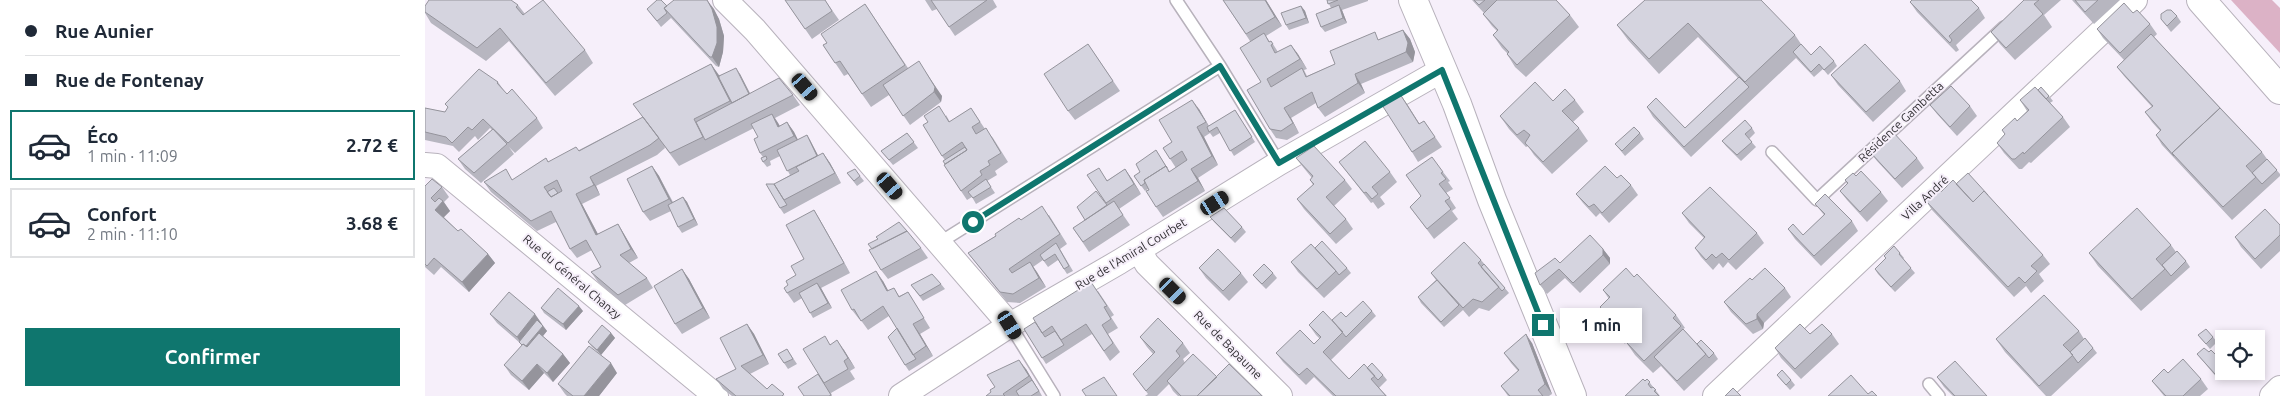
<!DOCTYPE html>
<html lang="fr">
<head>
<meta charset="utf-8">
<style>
	body { margin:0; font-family:Ubuntu,sans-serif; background:#f6f6f7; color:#1f2937; height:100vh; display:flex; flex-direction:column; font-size:19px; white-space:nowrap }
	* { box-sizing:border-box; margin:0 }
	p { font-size:16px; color:#747a83 }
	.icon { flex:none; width:28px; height:28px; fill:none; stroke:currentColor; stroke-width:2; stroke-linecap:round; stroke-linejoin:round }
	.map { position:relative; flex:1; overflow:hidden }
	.panel { display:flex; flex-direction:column; background:#fff; width:425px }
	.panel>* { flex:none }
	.banner { display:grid; align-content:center; height:110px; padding:0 25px; background:#fff }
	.fabs { position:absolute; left:1790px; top:330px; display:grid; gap:10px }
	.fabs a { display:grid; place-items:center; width:50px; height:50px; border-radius:0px; background:#fff; box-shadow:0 2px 8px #0003; font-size:25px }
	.end { position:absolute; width:22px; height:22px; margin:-11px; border:6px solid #0f766e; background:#fff; box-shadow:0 0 0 2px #fff }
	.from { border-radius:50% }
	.bubble { position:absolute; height:35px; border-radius:0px; background:#fff; box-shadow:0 2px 8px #0003; font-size:16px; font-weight:700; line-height:35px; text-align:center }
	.car { position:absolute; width:15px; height:30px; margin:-15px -8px; border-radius:6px; box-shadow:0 0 4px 1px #0007; background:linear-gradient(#222 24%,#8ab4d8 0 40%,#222 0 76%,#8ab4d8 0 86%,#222 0) }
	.banner b { display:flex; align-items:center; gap:18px; height:48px; font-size:19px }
	.banner b+b { border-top:1px solid #e0e1e3 }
	.banner i { width:12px; height:12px; background:#1f2937 }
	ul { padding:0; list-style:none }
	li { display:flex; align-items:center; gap:15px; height:70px; margin:0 10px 8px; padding:0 15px; border:2px solid #e0e1e3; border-radius:0px }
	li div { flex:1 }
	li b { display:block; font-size:19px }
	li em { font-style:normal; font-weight:700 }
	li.current { border-color:#0f766e }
	li>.icon { width:45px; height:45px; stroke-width:1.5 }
	.action { display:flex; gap:10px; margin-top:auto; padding:10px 25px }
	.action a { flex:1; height:58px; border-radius:0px; background:#0f766e; color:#fff; font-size:20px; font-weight:700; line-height:58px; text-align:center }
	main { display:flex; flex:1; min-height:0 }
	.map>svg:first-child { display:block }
	.forest { fill:#dcb2c6 }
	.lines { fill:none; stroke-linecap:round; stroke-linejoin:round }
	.lane-casing { stroke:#b8b2bc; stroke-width:14 }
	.street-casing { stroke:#b8b2bc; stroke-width:26 }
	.secondary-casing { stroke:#b8b2bc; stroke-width:30 }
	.lane { stroke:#fff; stroke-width:11 }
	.street { stroke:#fff; stroke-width:24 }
	.secondary { stroke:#fff; stroke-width:28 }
	.wall { fill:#b7b6c0 }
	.shaded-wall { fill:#95949c }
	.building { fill:#d5d4df; stroke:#95949c; fill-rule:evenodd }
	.route { stroke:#0f766e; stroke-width:6 }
	.labels { text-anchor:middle; stroke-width:4; stroke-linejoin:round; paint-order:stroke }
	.street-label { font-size:12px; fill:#312f33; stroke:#f6effa }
</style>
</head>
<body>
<main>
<section class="panel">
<div class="banner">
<b><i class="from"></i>Rue Aunier</b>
<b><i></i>Rue de Fontenay</b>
</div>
<ul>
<li class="current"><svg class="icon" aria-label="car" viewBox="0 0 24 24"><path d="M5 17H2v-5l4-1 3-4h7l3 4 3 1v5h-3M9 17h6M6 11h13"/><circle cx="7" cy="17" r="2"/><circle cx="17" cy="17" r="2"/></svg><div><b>Éco</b><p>1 min · 11:09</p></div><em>2.72 €</em></li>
<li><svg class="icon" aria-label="car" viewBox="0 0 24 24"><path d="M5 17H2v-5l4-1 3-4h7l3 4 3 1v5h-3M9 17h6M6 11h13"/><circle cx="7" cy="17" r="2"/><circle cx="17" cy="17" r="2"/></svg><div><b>Confort</b><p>2 min · 11:10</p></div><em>3.68 €</em></li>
</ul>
<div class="action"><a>Confirmer</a></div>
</section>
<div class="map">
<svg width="1855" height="396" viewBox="0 0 1855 396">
	<rect width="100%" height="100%" fill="#f6effa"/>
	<path class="forest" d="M1806 0H1847L1855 8V53Z"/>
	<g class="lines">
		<defs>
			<path id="lane" d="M751 0 795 66
				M1347 152 1392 200 1579 27
				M514 243 795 66 854 163
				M585 325 629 396
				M1504 384 1514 396"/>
			<path id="street" d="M300 0 330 30 585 325
				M0 165 12 166 291 396
				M714 250 722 264 855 396
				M476 396 585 325 694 262 854 163 1017 70
				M1290 396 1710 0
				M1847 396 1855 388"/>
			<path id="secondary" d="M988 0 1032 104 1067 200 1147 396
				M1776 0 1855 90"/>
		</defs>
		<use href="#lane" class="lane-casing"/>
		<use href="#street" class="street-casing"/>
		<use href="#secondary" class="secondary-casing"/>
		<use href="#lane" class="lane"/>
		<use href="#street" class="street"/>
		<use href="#secondary" class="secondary"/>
	</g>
	<path class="wall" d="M282 0 294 19 299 36 298 52 294 67 291 66 246 18 236 27 222 9Z
		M360 0H400L414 20 387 39Z
		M500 0H568L572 7 530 36 512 9 507 11Z
		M798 0H841L857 26 841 36 845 42 846 41 853 52 866 45 882 69 879 70 882 76 910 64 955 39 978 30 985 39 990 52 988 62 936 84 940 93 900 117 893 108 891 103 866 118 874 133 862 140 851 138 845 129 836 82 825 41Z
		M902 0H943V1L917 10 922 23 900 32 896 27 906 8Z
		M1047 0H1131L1145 15 1154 27 1101 77 1090 67 1082 54V53L1077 48 1068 35 1072 31 1067 26 1058 14 1059 13Z
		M1220 0 1370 35 1376 44 1386 55 1409 61 1412 66 1403 75 1398 69 1389 77 1371 58 1266 157 1228 117 1222 107 1260 128 1313 78 1273 37 1234 74 1203 40 1192 25Z
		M1599 0H1636L1619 15 1627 27 1590 60 1575 44 1566 32Z
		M1647 0H1695L1669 24Z
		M1485 2 1554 8 1560 18 1531 45 1534 50 1531 52 1492 12Z
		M440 4 483 68 517 96 516 102 485 125 464 95 446 107 423 74 419 76 398 45 402 43Z
		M93 5 100 14 160 50 168 63 130 96 84 41 61 61 6 23 0 13V6Z
		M876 6 880 11 884 23 864 30 861 25Z
		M1708 13 1725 24 1732 34 1729 37 1837 152 1842 159 1855 174V176L1807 220 1737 145 1731 135 1735 131 1727 122 1720 112 1727 107 1699 76 1692 67 1699 60 1678 38 1672 29Z
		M1752 16 1756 22 1746 32 1736 19Z
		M663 44 695 91 650 120 643 111Z
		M286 64 294 75 315 74 325 93 368 95 375 105 350 118 355 126 362 122 369 132 373 140 382 135 385 140 393 156 398 153 405 163 416 183 359 214 355 208 349 184 365 175 355 156 345 161 346 165 342 167 338 162V157L335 153 333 137 329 128 254 166 239 146 240 148 232 155 171 186 175 195 157 204 173 234 193 224 199 234 213 258 204 263 222 278 228 288 200 305 173 282 166 272 176 267 167 250 152 258 145 249 131 222 112 231 66 192 59 182 88 180 121 158 123 162 154 150 218 117 208 104Z
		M1406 75 1475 81 1481 91 1448 122 1413 85Z
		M73 82 80 92 112 118 118 128 90 153 84 147 89 154 56 183 40 169 33 159 67 130 65 128 53 140 50 136 34 152 28 146 0 140V108L20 112 23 107 20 104Z
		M1613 90 1624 96 1628 101 1625 103 1638 117 1645 127 1606 163 1604 162 1597 169H1594L1579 153 1572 143 1580 134 1577 130 1592 121 1602 111 1595 100Z
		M975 94 994 124 999 121 1017 147 993 162 987 152Z
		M1150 100 1159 112 1148 122 1154 128 1163 141 1127 174 1109 155 1103 146 1101 147 1084 129 1075 116 1128 101Z
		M1505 105 1545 106 1552 116 1532 136 1512 114Z
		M546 108 560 129 568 138 583 162 570 171 572 175 562 181 570 193 551 204 547 197 542 200 536 191 520 164V160L517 156 521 115 525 122Z
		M774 109 784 126 810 110 830 142 809 156 795 133 788 137 785 133 779 137 793 165 773 178 780 191 738 217 731 207 723 189 720 191 709 176 715 172 731 150 745 172 751 168 738 148 747 142Z
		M1327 128 1330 133 1324 139 1331 147 1316 161 1301 146 1297 141Z
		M482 133 493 148 468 165 456 151Z
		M1215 133 1219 139 1200 156 1190 144Z
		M1445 152 1492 158 1499 168 1477 188 1452 161Z
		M871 158 920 180 927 189 909 206 921 219 928 229 911 244 879 209 872 199 888 185 885 180 887 178 878 167Z
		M914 162 965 172 972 182 955 197 960 204 953 209 948 202 946 203Z
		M227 166 234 176 248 202 258 197 262 202 273 225 257 233 253 227 246 211 225 221 218 212Z
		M700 169 716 194 694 209 705 225 664 252 648 228 682 205 662 175 683 180Z
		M1018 172 1025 181 1023 182 1028 189 1021 193 1031 208 1027 211 1033 219 1009 239 985 207 996 196 981 175Z
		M422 173 435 176 439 181 432 186Z
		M1192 178 1206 185 1213 195 1184 223 1175 213 1171 217 1158 203 1151 194Z
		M1420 180 1456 192 1463 201 1442 222 1422 200 1415 191 1422 184Z
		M1531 184 1563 195 1618 255 1625 264 1614 274 1619 281 1606 293 1601 286 1589 297 1507 210 1501 201 1516 192Z
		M0 186 17 187 24 197 19 202 25 211 19 217 33 231 63 254 70 263 44 292 16 267 9 275 0 267Z
		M1390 204 1427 221 1433 231 1396 266 1370 239 1363 229 1378 235 1399 215Z
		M389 210 395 220 425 273 396 288 407 308 388 318 377 298 369 303 362 293 363 285 371 275 379 259Z
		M1257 213 1332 233 1339 243 1311 270 1303 262 1298 268 1294 263 1288 270 1276 257 1270 248 1279 238 1264 223Z
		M624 215 642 244 635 249 648 271 642 274 633 260 623 267 618 260 608 267 621 287 595 303 582 302 550 262 543 253 596 220Z
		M785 217 817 227 821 232 810 243 789 222Z
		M1855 225V251L1836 269 1816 247 1810 237Z
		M1746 245 1751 252 1761 261 1765 267 1716 311 1673 266 1664 253Z
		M496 248 503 258 463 279 456 270Z
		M890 248 922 268 926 273 899 298 873 272 866 262Z
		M1178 249 1185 258V264L1155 293 1140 278 1122 294 1115 285 1135 263Z
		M1475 253 1479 258 1478 259 1490 273 1470 292 1453 274 1450 269 1461 258 1459 256Z
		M1056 260 1084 293 1064 311 1054 308 1044 317 1038 310 1019 327 996 303 993 297 1011 280 1006 273Z
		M774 268 816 273 823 282 804 301 781 278Z
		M257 269 264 279 285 318 257 334 250 324Z
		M848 273 852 278 841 289 832 280 828 275Z
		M1209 277 1251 315 1260 328 1258 329 1272 344 1289 353 1293 359 1259 391 1236 366 1228 373 1210 355 1201 342 1200 344 1189 331 1181 318 1182 317 1175 307 1184 299 1178 290Z
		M1327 280 1360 288 1366 297 1339 323 1338 329 1328 334 1306 312 1299 302Z
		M458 281 463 291 469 288 474 296 483 292 505 328 495 334 508 356 484 371 480 365 472 328 464 316 443 330 435 319H434L427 310Z
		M516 284 520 289 498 301 486 285Z
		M673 291 689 315 686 317 693 328 683 334 695 352 685 361 667 334 621 364 599 329Z
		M116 308 158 311 141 330 119 313Z
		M947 311 951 316 906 360 924 379 942 368 958 375 962 380 954 388 962 396H908L889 377 881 385 858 362 851 353 889 344 895 339 891 335 884 325 921 317Z
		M65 314 117 324 122 331 118 336 138 354 145 363 128 382 119 373 104 390 86 375 79 365 97 346 95 343 72 323Z
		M322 324 329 334 344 364 325 374 342 389 360 396H307L298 389 291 379 311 369Z
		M1654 331 1659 339 1668 348 1672 353 1626 396H1621L1580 352 1571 339Z
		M186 333 190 338 176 355 167 347 163 342Z
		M1385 334H1407L1414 344 1376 379 1356 358 1350 348Z
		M1773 335 1788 337 1792 342 1785 349Z
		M715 337 758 343 765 353 758 359 760 363 837 396H753L748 391 744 384 732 396H720L723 394 708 374 728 354 722 347Z
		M1107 343 1127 394 1124 396H1083L1076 386 1093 371 1086 363 1079 353Z
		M405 344 419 350 430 368 425 371 430 379 406 393 407 396H379L393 374Z
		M362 349 372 364 363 369 353 354Z
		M1784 352 1799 363V371H1802L1793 379 1772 354Z
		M601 369 617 396H561Z
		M192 373 174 396H142L140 394 133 384Z
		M1743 373 1776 379 1783 389 1775 396H1739L1727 381Z
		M1352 375 1366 380 1370 385 1365 390 1356 380Z
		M1512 377 1562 396H1528L1519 387Z
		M1222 379 1235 396H1200L1220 381Z"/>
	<path class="shaded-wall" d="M282 0 289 9 294 19 299 36 298 52 294 67 287 57Z
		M840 0H841L857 26 850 17Z
		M914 5 917 10 922 23 918 18Z
		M876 6 880 11 884 23 881 18Z
		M978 30 985 39 990 52 988 62 981 52Z
		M866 45 873 54 882 69 875 59Z
		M286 64 295 77 313 114 305 101Z
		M311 68 315 74 330 104 327 99Z
		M500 71 517 96 516 102 509 92Z
		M930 74 936 84 940 93 933 83Z
		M975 94 982 104 1001 134 994 124Z
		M767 100 774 109 787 132 781 122Z
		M859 108 866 118 874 133Z
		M347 114 353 123 360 136 353 127Z
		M362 122 369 132 376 146 369 136Z
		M772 127 779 137 793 165 787 156Z
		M382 135 385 140 396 161 392 156Z
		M398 153 405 163 416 183Z
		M227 166 234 176 250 208 244 199Z
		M700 169 707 179 716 194 709 184Z
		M766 169 773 178 780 191 773 181Z
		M165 177 171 186 175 195 169 185Z
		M151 194 157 204 178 244 171 235Z
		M258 197 262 202 273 225 269 219Z
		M18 201 25 211 17 219 10 210Z
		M389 210 395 220 425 273 419 263Z
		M193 224 199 234 213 258 206 249Z
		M1178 249 1185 258V264L1178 255Z
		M63 254 70 263 44 292 37 282Z
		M605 262 612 272 621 287 614 278Z
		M257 269 264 279 285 318 278 308Z
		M451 271 458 281 469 301 462 291Z
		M392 283 396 288 407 308 403 303Z
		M154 306 158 311 141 330 138 324Z
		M110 314 117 324 98 346 92 337Z
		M1332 314 1339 323 1338 329 1332 319Z
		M322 324 329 334 344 364 338 355Z
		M488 324 495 334 508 356 501 346Z
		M118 326 122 331 104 353 100 348Z
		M186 333 190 338 176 355 172 350Z
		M1101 334 1107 343 1127 394 1120 384Z
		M412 340 419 350 430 368 423 358Z
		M138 354 145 363 128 382 122 373Z
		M594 360 601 369 617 396 604 376Z
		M186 363 192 373 174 396H159Z
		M112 364 119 373 104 390 97 381Z"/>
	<path class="building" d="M4 0H86L93 5 91 7 98 15 118 0 160 50 121 83 75 28 52 48 0 12V6Z
		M232 0H236L242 6 239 8 242 13 232 21 222 9Z
		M249 0H282L287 9 292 27V43L287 57H285L239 8Z
		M360 0H400L407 11 380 29Z
		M506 0H562L524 27Z
		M798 0H840L850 17 821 34Z
		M902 0H913L903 4Z
		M1049 0H1060L1054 5Z
		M1072 0H1131L1145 15 1092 65 1082 54 1084 52 1068 35 1073 30 1058 14Z
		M1220 0H1336L1370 35 1320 82 1263 23 1224 59 1192 25Z
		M1487 0H1546L1554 8 1524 36 1527 40 1525 43 1485 2Z
		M1599 0H1614L1609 4 1618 14 1581 48 1566 32Z
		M1650 0H1673L1660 12Z
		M1699 3 1708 13 1712 10 1725 24 1695 53 1672 29Z
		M440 4 480 65 437 94 415 61 410 63 398 45 402 43 396 34Z
		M914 5 918 18 896 27 891 14Z
		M876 6 881 18 861 25 856 13Z
		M1742 10H1746L1752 16 1742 26 1736 19V14Z
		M978 30 983 43 981 52 930 74 933 83 893 108 887 92 859 108 868 123 856 131 845 129 822 90 836 82 815 48 839 33 844 42 846 41 848 44 846 45 850 53 866 45 875 59 842 79 846 87 877 68 881 77 910 64 905 51 950 32 953 40Z
		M1726 34 1795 108 1747 153 1749 156 1731 135 1736 130 1720 112 1728 106 1692 67Z
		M663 44 688 81 643 111 619 74Z
		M1376 44 1386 55 1395 46 1409 61 1399 70 1394 64 1386 72 1368 52Z
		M1440 44 1475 81 1441 112 1406 75Z
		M494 61 510 87 509 92 478 116 458 85Z
		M286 64 305 101 269 119 278 137 245 153 208 104Z
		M311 68 324 94 307 103 294 78V76Z
		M54 69 73 82 72 83 82 94 87 89 112 118 83 143 58 119 47 130 43 127 27 143 21 137 0 132V108L20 112 23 107 20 104Z
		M1314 77 1324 87 1259 147 1222 107 1231 98 1260 128Z
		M354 78 368 95 280 140 271 122Z
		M1110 82 1128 101 1140 89 1150 100 1137 111 1154 128 1118 162 1100 143 1105 135 1099 130 1092 135 1075 116Z
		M1526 86 1545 106 1525 127 1505 105Z
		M1610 87 1638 117 1599 154 1598 152 1590 159H1587L1572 143 1580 134 1577 130 1590 118 1592 121 1604 110 1595 100Z
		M1616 87 1624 96 1621 99 1613 90Z
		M975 94 994 124 999 121 1010 137 987 152 957 105Z
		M767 100 781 122 772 127 787 156 766 169 773 181 731 207 721 191 724 190 719 180 741 166 744 172 762 160 757 151 745 159 738 148 747 142 734 120Z
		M514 106 524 122 546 108 555 122 547 127 551 134 561 128 576 153 563 161 565 165 555 171 557 175 536 191 519 165 542 150 537 142 517 156 498 125 503 122 499 116Z
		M1795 108 1837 152 1821 166 1831 177 1798 207 1747 153Z
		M810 110 827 137 805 151 792 127 784 132 782 127Z
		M347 114 353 127 362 122 369 136 335 153 329 139 333 137 326 124Z
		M218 117 234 138 225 145 165 177 169 185 151 194 171 235 193 224 206 249 195 255 222 278 193 295 166 272 176 267 161 240 145 249 126 211 106 221 59 182 81 169 87 180 121 158 123 162 151 147 154 151ZM132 180 137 191 126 197 119 187Z
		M1320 120 1327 128 1320 134 1327 142 1312 155 1297 141Z
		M1209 127 1215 133 1197 151 1190 144Z
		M68 129 82 144 49 173 33 159Z
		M1467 131 1492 158 1470 179 1445 152Z
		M482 133 489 142 464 160 456 151Z
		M382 135 392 156 362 171 352 150Z
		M940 141 965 172 947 187 953 194 947 199 941 192 939 193 914 162Z
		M889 146 920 180 901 197 921 219 905 234 872 199 889 184 885 180 888 176 871 158Z
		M540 147 542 150 520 164 518 161Z
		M731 150 742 168 741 166 719 180 720 183 716 186 709 176 715 172 711 164Z
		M398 153 410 173 359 200 349 184 374 171 371 167Z
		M341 156 342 159 338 162 336 158Z
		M1007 157 1018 172 1016 173 1021 179 1014 184 1025 198 1020 201 1026 209 1002 229 985 207 996 196 981 175Z
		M1842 159 1852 170 1837 184 1827 173Z
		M227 166 244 199 218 212 202 179Z
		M1180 166 1192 178 1196 175 1206 185 1177 213 1169 204 1164 207 1151 194Z
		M674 168 682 181 700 169 709 184 681 203 662 175Z
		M430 169 435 176 429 181 422 173Z
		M1436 171 1456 192 1435 212 1415 191 1423 183 1420 180 1428 173 1431 176Z
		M1543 173 1563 195 1559 191 1548 202 1531 184Z
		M7 179 17 187 6 198 10 202 14 198 18 201 10 210 33 231 36 229 63 254 37 282 9 258 2 266 0 264V186Z
		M561 179 566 187 548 198 543 192Z
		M1528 180 1548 202 1559 191 1618 255 1606 266 1612 271 1600 283 1594 277 1583 287 1501 201 1513 189 1516 192Z
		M341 184H349L362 205 355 208Z
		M1285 187 1332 233 1304 260 1297 253 1291 258 1287 254 1281 260 1270 248 1280 237 1257 213Z
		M129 188 133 193 126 197 122 192Z
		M671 191 682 205 660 220 652 207Z
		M1400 194 1427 221 1389 256 1363 229 1368 224 1378 235 1400 214 1390 204Z
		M258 197 269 219 253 227 243 205Z
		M689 201 698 215 658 242 648 228Z
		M617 206 635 234 584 269 587 273 605 262 614 278 588 294 575 292 543 253 571 236 570 234 594 218 596 220Z
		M799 208 817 227 806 238 785 217Z
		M1712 208 1746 245 1731 259 1740 269 1707 299 1664 253Z
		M1840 209 1855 225V235L1830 259 1810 237Z
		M389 210 419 263 362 293 359 288 363 285 361 281 371 275 366 266 379 259 361 225Z
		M474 222 482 231 447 249 443 244 453 239 451 237Z
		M482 231 496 248 456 270 444 250Z
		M1165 235 1178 249V255L1148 283 1134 269 1115 285 1110 273 1130 258 1135 263Z
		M897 241 922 268 914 275 911 271 890 248Z
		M1039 242 1056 260 1053 263 1074 287 1057 302 1048 299 1038 308 1006 273Z
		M631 243 644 266 639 269 630 254 619 261 615 255Z
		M886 244 911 271 892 289 866 262Z
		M1469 246 1475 253 1474 254 1486 268 1466 287 1450 269 1461 258 1459 256Z
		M793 249 816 273 798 291 774 268Z
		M1752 251 1761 261 1746 276 1737 265Z
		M839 264 848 273 837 284 828 275Z
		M1059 264 1080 288 1077 291 1056 267Z
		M1201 268 1209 277 1212 274 1251 315 1248 318 1256 326 1219 361 1201 342 1205 338 1195 328 1191 331 1181 318 1184 316 1175 307 1185 297 1178 290Z
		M1340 268 1360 288 1332 314V319L1321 324 1299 302 1325 278 1327 280Z
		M257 269 278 308 250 324 229 286Z
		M451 271 462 291 469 288 474 297 483 292 499 318 488 324 501 346 488 355 458 306 436 321 429 309 427 310 416 290Z
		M507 274 516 284 495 296 486 285Z
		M1012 280 1034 305 1016 322 993 297Z
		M666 282 682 306 679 307 686 319 677 325 688 343 679 351 661 324 636 340 627 326 617 333 608 318Z
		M392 283 403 303 385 313 374 293Z
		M133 288 154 306 138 324 116 308Z
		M84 292 110 314 92 337 65 314Z
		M1619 295 1654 331 1638 345 1648 355 1614 386 1571 339Z
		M938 301 947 311 921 337 907 320 916 312 921 317Z
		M898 311 918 332 898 352 924 379 939 364 950 376 946 379 961 396H911L882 368 874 375 851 353 875 330 889 344 896 337 884 325Z
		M733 318 758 343 751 351 755 356 721 391 708 374 730 352 715 337Z
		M112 320 118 326 101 346 98 344 97 345 94 342Z
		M610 322 620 337 630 331 639 345 617 358 599 329Z
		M322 324 338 355 316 366 342 389 347 384 359 394 357 396H311L291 379 311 369 295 338Z
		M1375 324 1385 334 1397 324 1407 334 1370 369 1350 348Z
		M177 325 186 333 172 350 163 342Z
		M472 328 491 359 480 365 463 337Z
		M1258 329 1281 354 1252 381 1229 357Z
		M1781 329 1788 337 1781 344 1773 335Z
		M114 333 138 354 122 373 112 364 97 381 79 365 98 344 102 347Z
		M1101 334 1120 384 1113 390 1118 396H1085L1076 386 1094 370 1079 353Z
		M400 336 405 345 412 340 423 358 419 361 423 369 399 383 378 349Z
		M1660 338 1668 348 1653 363 1645 352Z
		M1276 340 1289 353 1284 358 1272 344Z
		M164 346 186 363 159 396H148L133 384Z
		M1779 348 1784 352 1786 350 1799 363V366L1790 374 1772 354Z
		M362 349 368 359 359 363 353 354Z
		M768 354 792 377 772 396H756L742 381Z
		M1758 359 1776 379 1758 396H1741L1727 381 1739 369 1743 373Z
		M594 360 604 376 578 394 580 396H561L566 392 565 390 570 387 562 375Z
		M1530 361 1562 396H1530L1512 377Z
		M947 363 958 375 953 380 942 368Z
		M804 364 837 396H772Z
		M1357 370 1366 380 1361 385 1352 375Z
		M393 374 406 395 404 396H379L373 387Z
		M1426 375 1443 394 1447 391 1452 396H1403Z
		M679 377 692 396H661L657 390Z
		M1218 379 1220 381 1222 379 1225 382 1223 384 1226 388 1228 387 1231 390 1229 391 1234 396H1200Z
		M607 380 614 391 606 396H594L591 391Z
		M1308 388 1316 396H1300Z"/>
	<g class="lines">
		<path class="route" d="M548 222 795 66 854 163 1017 70 1118 325"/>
	</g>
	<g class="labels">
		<g class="street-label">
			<text transform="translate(1476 122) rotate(-43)" y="4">Résidence Gambetta</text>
			<text transform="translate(1500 198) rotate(-43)" y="4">Villa André</text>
			<text transform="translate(706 254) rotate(-31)" y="4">Rue de l'Amiral Courbet</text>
			<text transform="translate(147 277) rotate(40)" y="4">Rue du Général Chanzy</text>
			<text transform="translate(803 345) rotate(45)" y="4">Rue de Bapaume</text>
		</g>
	</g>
</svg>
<div class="fabs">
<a><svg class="icon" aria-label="locate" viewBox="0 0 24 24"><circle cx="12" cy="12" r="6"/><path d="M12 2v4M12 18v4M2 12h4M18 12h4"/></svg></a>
</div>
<i class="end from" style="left:548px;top:222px"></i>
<i class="end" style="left:1118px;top:325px"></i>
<div class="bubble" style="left:1135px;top:308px;width:82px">1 min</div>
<i class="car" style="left:380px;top:87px;rotate:139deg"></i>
<i class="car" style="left:465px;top:186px;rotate:139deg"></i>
<i class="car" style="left:790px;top:203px;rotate:58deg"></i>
<i class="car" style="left:748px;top:291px;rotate:135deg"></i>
<i class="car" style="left:585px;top:325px;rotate:148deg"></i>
</div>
</main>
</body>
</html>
